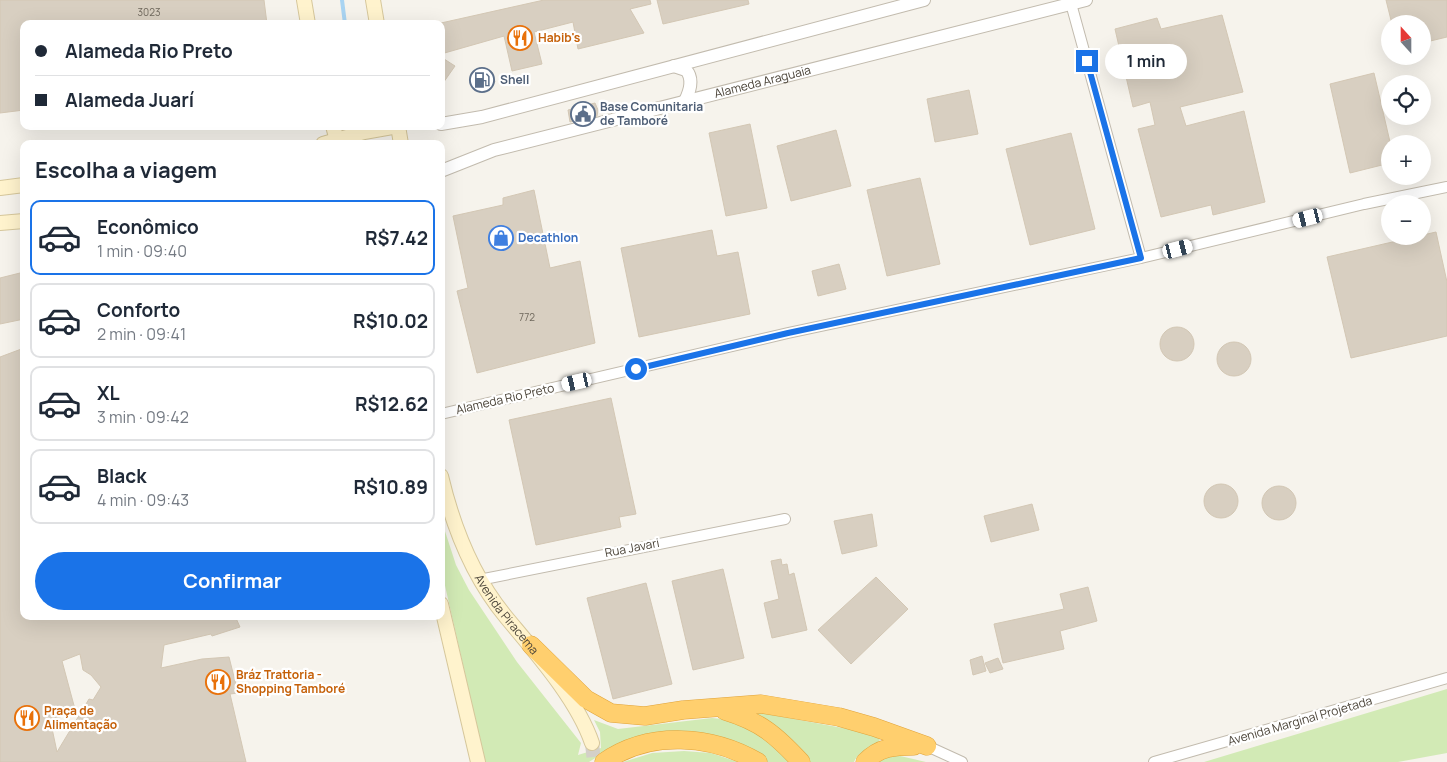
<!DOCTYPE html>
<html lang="pt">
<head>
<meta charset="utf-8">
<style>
	body { margin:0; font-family:Manrope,sans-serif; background:#f2f2f3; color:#1f2937; height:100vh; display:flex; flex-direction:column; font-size:19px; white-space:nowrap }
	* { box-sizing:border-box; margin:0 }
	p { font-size:16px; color:#747a83 }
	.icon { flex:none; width:28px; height:28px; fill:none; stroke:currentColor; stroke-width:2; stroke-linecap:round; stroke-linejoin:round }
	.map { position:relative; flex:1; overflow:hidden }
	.side { position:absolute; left:20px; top:140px; width:425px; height:480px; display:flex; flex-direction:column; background:#fff; border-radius:10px; box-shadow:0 5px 20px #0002 }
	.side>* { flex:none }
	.banner { position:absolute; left:20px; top:20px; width:425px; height:110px; border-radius:10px; box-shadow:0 5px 20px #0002; display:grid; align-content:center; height:110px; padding:0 15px; background:#fff }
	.needle { width:32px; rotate:339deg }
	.tools { position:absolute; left:1381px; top:15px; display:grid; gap:10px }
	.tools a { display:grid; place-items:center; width:50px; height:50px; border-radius:50%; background:#fff; box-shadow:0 5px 20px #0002; font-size:25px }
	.end { position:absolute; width:22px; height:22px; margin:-11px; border:6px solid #1a73e8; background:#fff; box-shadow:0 0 0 2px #fff }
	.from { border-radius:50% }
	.bubble { position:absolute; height:35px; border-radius:18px; background:#fff; box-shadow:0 5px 20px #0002; font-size:16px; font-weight:700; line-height:35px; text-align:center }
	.car { position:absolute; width:15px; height:30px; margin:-15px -8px; border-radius:6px; box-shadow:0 0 4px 1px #0007; background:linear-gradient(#fff 24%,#345 0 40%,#fff 0 76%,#345 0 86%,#fff 0) }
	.banner b { display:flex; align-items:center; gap:18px; height:48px; font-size:19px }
	.banner b+b { border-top:1px solid #e0e1e3 }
	.banner i { width:12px; height:12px; background:#1f2937 }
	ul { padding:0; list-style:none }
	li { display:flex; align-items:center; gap:15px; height:75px; margin:0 10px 8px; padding:0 5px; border:2px solid #e0e1e3; border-radius:10px }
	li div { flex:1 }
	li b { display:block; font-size:19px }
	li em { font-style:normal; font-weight:700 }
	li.current { border-color:#1a73e8 }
	li>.icon { width:45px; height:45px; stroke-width:1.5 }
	h2 { padding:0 15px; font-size:22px; line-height:60px }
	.cta { display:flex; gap:10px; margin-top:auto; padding:10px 15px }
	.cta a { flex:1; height:58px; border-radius:30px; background:#1a73e8; color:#fff; font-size:20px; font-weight:700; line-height:58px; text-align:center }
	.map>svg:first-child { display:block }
	.green { fill:#d2eab5 }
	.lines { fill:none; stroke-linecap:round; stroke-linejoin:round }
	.stream { stroke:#a9d4f2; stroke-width:4 }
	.building { fill:#d8cfc1; stroke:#d3c7b4; fill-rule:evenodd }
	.secondary-tunnel { stroke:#d4d0c8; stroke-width:14; stroke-dasharray:14 7; stroke-linecap:butt }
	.minor-casing { stroke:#c2bbae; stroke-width:12 }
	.tertiary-casing { stroke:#c2bbae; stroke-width:14 }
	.secondary-casing { stroke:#d6c79b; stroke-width:16 }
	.motorway-casing { stroke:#e0a43c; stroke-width:19 }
	.minor { stroke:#fff; stroke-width:10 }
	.tertiary { stroke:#fff; stroke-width:12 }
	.secondary { stroke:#fff3cd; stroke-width:14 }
	.motorway { stroke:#ffcf6e; stroke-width:18 }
	.route { stroke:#1a73e8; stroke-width:6 }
	.labels { text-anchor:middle; stroke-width:4.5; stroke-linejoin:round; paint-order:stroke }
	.number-label { font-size:10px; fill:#6e675b }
	.food-label { font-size:12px; font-weight:bold; fill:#c56008; stroke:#fff; text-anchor:start }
	.service-label { font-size:12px; font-weight:bold; fill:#4e5e75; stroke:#fff; text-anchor:start }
	.street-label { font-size:12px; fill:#4b4439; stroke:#fff }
	.shop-label { font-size:12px; font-weight:bold; fill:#366cbe; stroke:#fff; text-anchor:start }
</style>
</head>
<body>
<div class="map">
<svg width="1447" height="762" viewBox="0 0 1447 762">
	<rect width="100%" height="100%" fill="#f6f3ec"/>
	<path class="green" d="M441 519 456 565 469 590 517 662 581 743 578 755 601 748 600 732 594 720 618 729 712 718 732 720 755 729 791 762H766L726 742 603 753 589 762H485L441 568Z
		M1447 689V753L1398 762H1204Z
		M751 711 875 734 880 740C873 749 859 750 854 762H806Z
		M684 751 711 753 738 762H623L652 753Z
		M896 755 926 762H871Z"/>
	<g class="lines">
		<path class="stream" d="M342 0 345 24"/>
	</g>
	<path class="building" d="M0 0H264L267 24H24V110L0 113Z
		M544 0H650L651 4 630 9 644 33 578 49 573 22 534 32 542 64 512 71 504 36 441 54V23Z
		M657 0H748L749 4 663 24Z
		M1386 0H1447V37L1422 43V24H1392Z
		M1222 15 1243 92 1180 107 1186 126 1244 111 1265 202 1213 215 1211 205 1161 217 1138 129 1155 125 1150 102 1133 107 1115 29 1157 18 1161 29Z
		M441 57 455 66 441 86Z
		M492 72 495 82 473 88 470 78Z
		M1374 73 1390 142V163L1350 173 1330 84Z
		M969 90 978 134 935 142 927 99Z
		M595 103 598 110 597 116 570 122 568 110Z
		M750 124 767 208 726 216 709 133Z
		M836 130 851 186 791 201 777 146Z
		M1071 133 1095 229 1030 245 1006 149Z
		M920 178 940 264 887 276 867 190Z
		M534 190 550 268 580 261 595 343 477 373 457 291 468 288 453 216 503 205V198Z
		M712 230 717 256 738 252 750 314 639 337 621 248Z
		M1436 232 1447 282V336L1351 358 1327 257Z
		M839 264 846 289 818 296 812 271Z
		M24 272V319L0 324V278Z
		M1160 344a17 17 0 1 1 34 0a17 17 0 1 1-34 0Z
		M1217 359a17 17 0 1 1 34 0a17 17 0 1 1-34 0Z
		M24 348V616H235L240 627 212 636 211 634 164 645 161 668 202 659 229 657 238 693 230 694 246 762H0V357ZM80 654 83 670 91 675 101 687 93 700 89 699 57 752 50 719 76 713 62 661Z
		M611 398 636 514 619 517 621 527 536 545 509 420Z
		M1204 501a17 17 0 1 1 34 0a17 17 0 1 1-34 0Z
		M1262 503a17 17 0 1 1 34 0a17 17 0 1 1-34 0Z
		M1032 504 1039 530 991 542 984 516Z
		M872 514 877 546 842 554 834 521Z
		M781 559 782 565 787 564 789 575 794 573 807 630 772 638 764 603 779 599 771 561Z
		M723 569 744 658 693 670 672 581Z
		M876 577 908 609 851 664 818 630Z
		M646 583 672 684 613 699 587 598Z
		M1088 587 1097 621 1060 631 1064 649 1003 663 994 624 1064 609 1060 594Z
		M982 656 986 671 973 675 970 660Z
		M998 658 1003 669 990 673 985 663Z"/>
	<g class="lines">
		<path class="secondary-tunnel" d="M592 743 594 762"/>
		<defs>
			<path id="minor" d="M1070 0 1141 258
				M441 414 788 333 1141 258 1364 204 1447 187
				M479 580 785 519
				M927 746 962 762
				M1154 762 1447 678"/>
			<g id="tertiary">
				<path d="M674 66 686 70C694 79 690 91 685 101"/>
				<path d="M441 124 482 117 924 0"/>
				<path id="s1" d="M441 171 494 150 1086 0"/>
			</g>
			<g id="secondary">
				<path d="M304 0 308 24"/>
				<path d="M373 0 377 24"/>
				<path d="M333 126 338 144"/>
				<path d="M398 126 401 144"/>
				<path d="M323 144 364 132 398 126"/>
				<path d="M0 188 24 185"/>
				<path d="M0 223 24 221"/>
				<path id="s2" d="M441 476C453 527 472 576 506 617 535 652 577 699 592 743"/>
				<path d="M441 604 478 762"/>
			</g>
			<path id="motorway" d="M531 645 586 699 611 713 645 716 683 710 761 704 839 717 874 727 927 746
				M725 711C761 722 776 735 801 762
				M604 762C650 730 712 735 758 762
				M865 762C879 747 894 746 914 746"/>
		</defs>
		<use href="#minor" class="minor-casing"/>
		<use href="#tertiary" class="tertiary-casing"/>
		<use href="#secondary" class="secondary-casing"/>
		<use href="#motorway" class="motorway-casing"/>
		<use href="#minor" class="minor"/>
		<use href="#tertiary" class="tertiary"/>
		<use href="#secondary" class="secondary"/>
		<use href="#motorway" class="motorway"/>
	</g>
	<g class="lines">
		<path class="route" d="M636 369 788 333 1141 258 1087 61"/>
	</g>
	<defs>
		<symbol id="restaurant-ring" viewBox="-11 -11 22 22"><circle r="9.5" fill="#fff" stroke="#e8710a" stroke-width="1.5"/><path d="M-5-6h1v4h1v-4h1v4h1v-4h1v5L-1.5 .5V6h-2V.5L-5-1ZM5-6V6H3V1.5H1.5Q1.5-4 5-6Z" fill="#e8710a"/></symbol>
		<symbol id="fuel-ring" viewBox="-11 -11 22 22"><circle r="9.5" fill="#fff" stroke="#5c6f8a" stroke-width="1.5"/><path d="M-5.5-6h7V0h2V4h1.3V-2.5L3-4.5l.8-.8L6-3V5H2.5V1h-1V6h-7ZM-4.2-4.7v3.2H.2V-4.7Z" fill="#5c6f8a"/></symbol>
		<symbol id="civic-ring" viewBox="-11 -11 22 22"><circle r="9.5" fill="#fff" stroke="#5c6f8a" stroke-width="1.5"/><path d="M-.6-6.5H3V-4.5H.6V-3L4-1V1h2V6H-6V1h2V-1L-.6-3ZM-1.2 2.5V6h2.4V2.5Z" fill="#5c6f8a"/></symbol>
		<symbol id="shop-ring" viewBox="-11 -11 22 22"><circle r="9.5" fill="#fff" stroke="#3f7fe0" stroke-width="1.5"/><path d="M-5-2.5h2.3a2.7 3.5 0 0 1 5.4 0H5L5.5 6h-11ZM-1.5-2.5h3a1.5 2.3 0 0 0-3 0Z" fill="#3f7fe0"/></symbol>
	</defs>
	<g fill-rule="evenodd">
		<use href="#restaurant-ring" x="506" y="24" width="28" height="28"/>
		<use href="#fuel-ring" x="468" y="66" width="28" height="28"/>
		<use href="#civic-ring" x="569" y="100" width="28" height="28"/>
		<use href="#shop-ring" x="487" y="224" width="28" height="28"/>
		<use href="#restaurant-ring" x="204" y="668" width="28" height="28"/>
		<use href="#restaurant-ring" x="13" y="704" width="28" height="28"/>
	</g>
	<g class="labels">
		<g class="number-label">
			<text x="149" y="16">3023</text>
			<text x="527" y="321">772</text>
		</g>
		<g class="food-label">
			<text x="538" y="42">Habib's</text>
			<text x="236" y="679">Bráz Trattoria -<tspan x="236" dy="14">Shopping Tamboré</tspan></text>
			<text x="44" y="715">Praça de<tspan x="44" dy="14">Alimentação</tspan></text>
		</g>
		<g class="service-label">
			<text x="500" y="84">Shell</text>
			<text x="600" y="111">Base Comunitaria<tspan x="600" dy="14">de Tamboré</tspan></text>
		</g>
		<g class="street-label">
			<text dy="4" stroke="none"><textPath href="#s1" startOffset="334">Alameda Araguaia</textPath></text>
			<text transform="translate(505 399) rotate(-13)" y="4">Alameda Rio Preto</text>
			<text transform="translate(632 548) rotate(-11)" y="4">Rua Javari</text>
			<text dy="4" stroke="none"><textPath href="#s2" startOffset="155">Avenida Piracema</textPath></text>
			<text transform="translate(1300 721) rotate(-16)" y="4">Avenida Marginal Projetada</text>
		</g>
		<g class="shop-label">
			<text x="518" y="242">Decathlon</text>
		</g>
	</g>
</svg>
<div class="tools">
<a><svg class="needle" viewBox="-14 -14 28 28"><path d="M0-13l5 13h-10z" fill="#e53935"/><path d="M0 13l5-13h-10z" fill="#747a83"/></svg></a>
<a><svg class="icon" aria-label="locate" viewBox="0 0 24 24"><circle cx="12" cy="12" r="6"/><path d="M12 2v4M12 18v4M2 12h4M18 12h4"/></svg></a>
<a>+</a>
<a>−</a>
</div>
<i class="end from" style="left:636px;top:369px"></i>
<i class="end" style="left:1087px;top:61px"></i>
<div class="bubble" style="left:1105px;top:44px;width:82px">1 min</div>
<i class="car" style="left:1308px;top:218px;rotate:256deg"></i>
<i class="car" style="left:1178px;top:249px;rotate:76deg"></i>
<i class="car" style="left:577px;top:382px;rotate:257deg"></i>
<div class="banner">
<b><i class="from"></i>Alameda Rio Preto</b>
<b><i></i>Alameda Juarí</b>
</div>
<section class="side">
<h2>Escolha a viagem</h2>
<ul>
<li class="current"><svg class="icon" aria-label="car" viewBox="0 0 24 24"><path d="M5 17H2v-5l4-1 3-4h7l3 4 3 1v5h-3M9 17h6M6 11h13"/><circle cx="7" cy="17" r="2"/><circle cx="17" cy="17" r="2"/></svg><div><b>Econômico</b><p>1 min · 09:40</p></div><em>R$7.42</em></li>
<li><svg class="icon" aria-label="car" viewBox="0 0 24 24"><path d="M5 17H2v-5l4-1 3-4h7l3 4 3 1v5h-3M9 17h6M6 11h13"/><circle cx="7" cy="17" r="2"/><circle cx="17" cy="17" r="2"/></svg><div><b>Conforto</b><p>2 min · 09:41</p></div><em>R$10.02</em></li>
<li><svg class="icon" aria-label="car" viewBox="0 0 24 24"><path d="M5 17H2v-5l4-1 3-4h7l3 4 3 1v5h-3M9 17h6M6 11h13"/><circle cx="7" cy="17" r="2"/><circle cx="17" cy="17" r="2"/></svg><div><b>XL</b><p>3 min · 09:42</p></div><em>R$12.62</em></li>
<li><svg class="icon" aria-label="car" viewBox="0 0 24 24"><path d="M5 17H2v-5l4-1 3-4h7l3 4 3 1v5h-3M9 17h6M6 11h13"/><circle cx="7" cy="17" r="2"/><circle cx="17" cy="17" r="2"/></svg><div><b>Black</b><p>4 min · 09:43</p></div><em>R$10.89</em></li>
</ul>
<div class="cta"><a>Confirmar</a></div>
</section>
</div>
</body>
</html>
